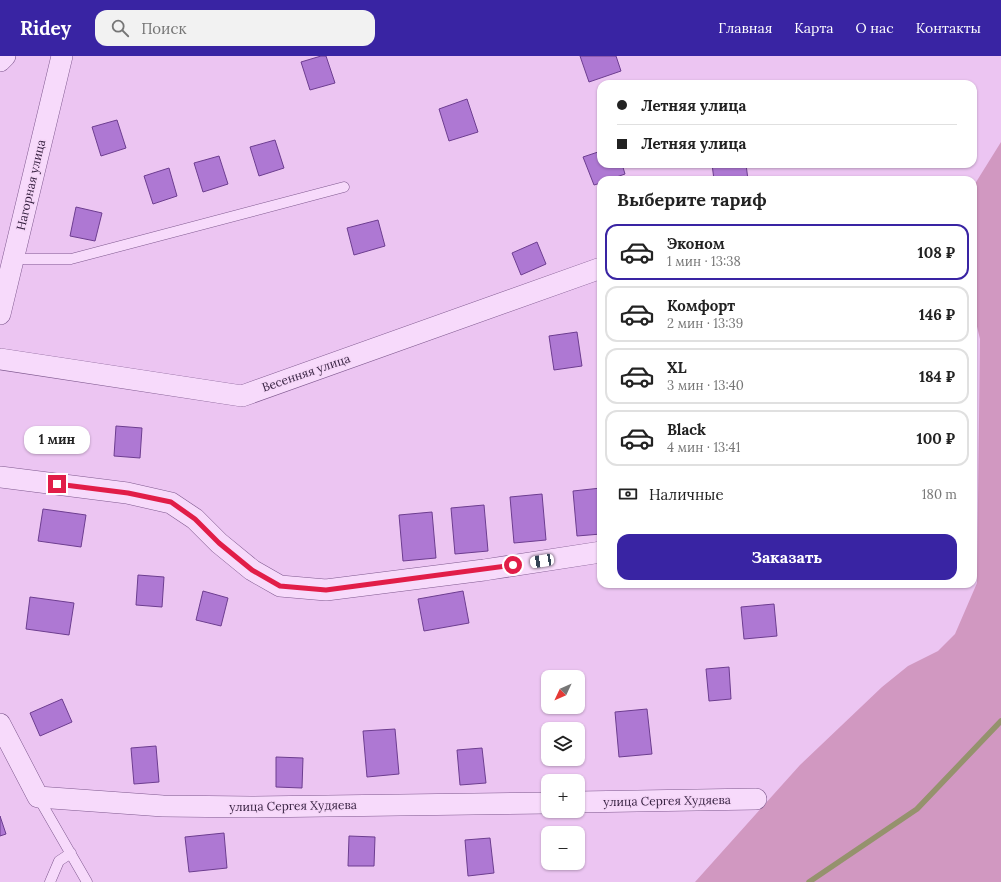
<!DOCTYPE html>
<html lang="ru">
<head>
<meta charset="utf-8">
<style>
	body { margin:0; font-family:Lora,serif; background:#f2f2f2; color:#222; height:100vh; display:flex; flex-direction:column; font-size:15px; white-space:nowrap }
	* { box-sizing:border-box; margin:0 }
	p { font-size:13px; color:#767676 }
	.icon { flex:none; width:22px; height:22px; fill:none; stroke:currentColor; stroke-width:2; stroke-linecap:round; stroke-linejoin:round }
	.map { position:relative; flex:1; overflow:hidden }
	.details { position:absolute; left:597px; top:120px; width:380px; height:412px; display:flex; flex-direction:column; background:#fff; border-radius:12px; box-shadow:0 1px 3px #0004 }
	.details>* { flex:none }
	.banner { position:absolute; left:597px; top:24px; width:380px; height:88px; border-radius:12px; box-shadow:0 1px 3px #0004; display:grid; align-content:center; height:88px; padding:0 20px; background:#fff }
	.needle { width:26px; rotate:226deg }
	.tools { position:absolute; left:541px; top:614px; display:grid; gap:8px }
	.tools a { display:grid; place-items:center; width:44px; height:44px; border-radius:8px; background:#fff; box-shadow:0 1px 3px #0004; font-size:20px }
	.end { position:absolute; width:18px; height:18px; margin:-9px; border:5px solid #e11d48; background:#fff; box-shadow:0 0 0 2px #fff }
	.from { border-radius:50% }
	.bubble { position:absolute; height:28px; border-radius:12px; background:#fff; box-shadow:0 1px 3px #0004; font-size:13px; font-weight:800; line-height:28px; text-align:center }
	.car { position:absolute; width:12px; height:24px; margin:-12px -6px; border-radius:5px; box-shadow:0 0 3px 1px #0007; background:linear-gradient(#fff 24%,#345 0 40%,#fff 0 76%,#345 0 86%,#fff 0) }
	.banner b { display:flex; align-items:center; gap:14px; height:38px; font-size:15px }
	.banner b+b { border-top:1px solid #e0e0e0 }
	.banner i { width:10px; height:10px; background:#222 }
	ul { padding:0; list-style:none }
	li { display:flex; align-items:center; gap:12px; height:56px; margin:0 8px 6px; padding:0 12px; border:2px solid #e0e0e0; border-radius:12px }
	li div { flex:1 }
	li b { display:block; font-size:15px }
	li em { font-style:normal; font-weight:800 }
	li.current { border-color:#3924a3 }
	li>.icon { width:36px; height:36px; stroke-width:1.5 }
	h2 { padding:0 20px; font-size:18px; line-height:48px }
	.pay { display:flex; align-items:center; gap:10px; height:44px; padding:0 20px; font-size:15px }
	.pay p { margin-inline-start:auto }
	.cta { display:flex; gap:8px; margin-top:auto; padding:8px 20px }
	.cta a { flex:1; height:46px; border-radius:12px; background:#3924a3; color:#fff; font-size:16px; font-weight:800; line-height:46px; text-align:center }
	header { display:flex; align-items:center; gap:24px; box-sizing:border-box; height:56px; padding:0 20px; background:#3924a3; color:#fff }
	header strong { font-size:19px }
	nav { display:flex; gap:22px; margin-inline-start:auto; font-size:14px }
	.search { width:280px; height:36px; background:#f2f2f2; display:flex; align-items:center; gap:10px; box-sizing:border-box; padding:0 14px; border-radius:12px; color:#767676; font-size:15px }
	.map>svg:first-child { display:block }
	.green { fill:#d198c1 }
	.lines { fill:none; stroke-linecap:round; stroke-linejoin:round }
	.stream { stroke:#95926d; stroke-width:5.5 }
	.building { fill:#ae78d3; stroke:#6d3d90 }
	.service-casing { stroke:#7f598f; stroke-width:11 }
	.minor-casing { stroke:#7f598f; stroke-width:22 }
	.service { stroke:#f7dafb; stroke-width:10 }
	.minor { stroke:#f7dafb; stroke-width:21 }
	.route { stroke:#e11d48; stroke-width:5 }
	.labels { text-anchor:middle; stroke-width:3; stroke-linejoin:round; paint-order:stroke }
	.street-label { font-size:12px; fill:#331e3e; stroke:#f5d6f8 }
</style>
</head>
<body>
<header>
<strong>Ridey</strong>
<div class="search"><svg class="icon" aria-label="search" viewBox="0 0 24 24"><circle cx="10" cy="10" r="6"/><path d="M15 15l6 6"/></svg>Поиск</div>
<nav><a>Главная</a><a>Карта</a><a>О нас</a><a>Контакты</a></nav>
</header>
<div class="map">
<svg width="1001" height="826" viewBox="0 0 1001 826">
	<rect width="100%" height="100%" fill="#ecc5f2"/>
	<path class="green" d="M1001 86V826H695L800 709 882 631 908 610 938 595 955 578 977 527 980 283 973 254V131Z"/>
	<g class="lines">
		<path class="stream" d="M809 826 917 753 1001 665"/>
	</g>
	<path class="building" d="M321 0H326L335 27 310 34 301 6Z
		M580 0H616L621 15 589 26Z
		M467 43 478 76 449 85 439 53Z
		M117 64 126 92 101 100 92 71Z
		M275 84 284 112 259 120 250 91Z
		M601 95V108H622L625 118 608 124H601V127L594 129 583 101Z
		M219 100 228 128 203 136 194 107Z
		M712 108H746L748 124H714Z
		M169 112 177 140 153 148 144 120Z
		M76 151 102 157 95 185 70 180Z
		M378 164 385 190 354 199 347 172Z
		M537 186 546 208 521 219 512 197Z
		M577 276 582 310 554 314 549 280Z
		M116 370 142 372 140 402 114 400Z
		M601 432V478L577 480 573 435Z
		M542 438 546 484 514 487 510 441Z
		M484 449 488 495 455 498 451 452Z
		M43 453 86 459 81 491 38 485Z
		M432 456 436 502 403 505 399 459Z
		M138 519 164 521 162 551 136 549Z
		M203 535 228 542 221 570 196 564Z
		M463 535 469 567 424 575 418 543Z
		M30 541 74 547 69 579 26 573Z
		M774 548 777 580 744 583 741 551Z
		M729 611 731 643 709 645 706 613Z
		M62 643 72 666 40 680 30 657Z
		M647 653 652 698 619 701 615 656Z
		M395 673 399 718 367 721 363 675Z
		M156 690 159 726 134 728 131 692Z
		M482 692 486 727 460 729 457 694Z
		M276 701 303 702 302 732 276 731Z
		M0 760 6 778 0 780Z
		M224 777 227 812 189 816 185 781Z
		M349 780 375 781 374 810H348Z
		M490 782 494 817 468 820 465 784Z"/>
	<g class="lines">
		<defs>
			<path id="service" d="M14 203H71L344 131
				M38 741 87 826
				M50 826 59 805 71 797"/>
			<path id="minor" d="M0 5 5 0
				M0 258 62 0
				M0 303 242 340 601 212
				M0 421 127 437 171 447 195 463 219 487 252 514 280 530 326 534 484 514 601 496
				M0 668 38 741 163 750 251 751 548 747
				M578 746 756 743"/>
		</defs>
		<use href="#service" class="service-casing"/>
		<use href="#minor" class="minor-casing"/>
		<use href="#service" class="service"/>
		<use href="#minor" class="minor"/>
	</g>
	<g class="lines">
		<path class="route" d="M57 428 128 437 171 446 195 463 219 487 252 514 280 530 326 534 513 509"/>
	</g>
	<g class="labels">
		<g class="street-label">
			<text transform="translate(31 129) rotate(-77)" y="4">Нагорная улица</text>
			<text transform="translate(306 317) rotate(-19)" y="4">Весенняя улица</text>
			<text transform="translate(667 745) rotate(-1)" y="4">улица Сергея Худяева</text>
			<text transform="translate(293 750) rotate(-1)" y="4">улица Сергея Худяева</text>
		</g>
	</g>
</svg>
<div class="tools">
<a><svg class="needle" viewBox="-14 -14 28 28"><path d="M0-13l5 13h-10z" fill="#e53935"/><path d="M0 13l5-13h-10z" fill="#767676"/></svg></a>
<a><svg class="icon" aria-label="layers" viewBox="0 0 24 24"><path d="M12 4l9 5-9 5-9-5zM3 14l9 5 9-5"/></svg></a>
<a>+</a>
<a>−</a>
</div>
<i class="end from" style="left:513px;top:509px"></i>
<i class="end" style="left:57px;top:428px"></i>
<div class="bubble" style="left:24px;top:370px;width:66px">1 мин</div>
<i class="car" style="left:542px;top:505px;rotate:261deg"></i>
<div class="banner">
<b><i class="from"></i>Летняя улица</b>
<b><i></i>Летняя улица</b>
</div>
<section class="details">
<h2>Выберите тариф</h2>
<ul>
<li class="current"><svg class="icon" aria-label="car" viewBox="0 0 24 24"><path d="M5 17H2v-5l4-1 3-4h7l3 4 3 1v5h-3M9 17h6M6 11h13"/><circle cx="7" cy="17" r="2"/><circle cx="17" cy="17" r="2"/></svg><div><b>Эконом</b><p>1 мин · 13:38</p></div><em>108 ₽</em></li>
<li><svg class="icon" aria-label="car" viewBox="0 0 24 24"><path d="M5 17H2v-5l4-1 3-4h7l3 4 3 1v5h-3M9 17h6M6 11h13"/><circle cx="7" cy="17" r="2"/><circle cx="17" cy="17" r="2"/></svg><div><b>Комфорт</b><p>2 мин · 13:39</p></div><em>146 ₽</em></li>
<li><svg class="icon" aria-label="car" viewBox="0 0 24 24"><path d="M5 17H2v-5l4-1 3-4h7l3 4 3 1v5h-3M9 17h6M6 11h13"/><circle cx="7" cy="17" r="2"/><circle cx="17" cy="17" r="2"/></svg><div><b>XL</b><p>3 мин · 13:40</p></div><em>184 ₽</em></li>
<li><svg class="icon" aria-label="car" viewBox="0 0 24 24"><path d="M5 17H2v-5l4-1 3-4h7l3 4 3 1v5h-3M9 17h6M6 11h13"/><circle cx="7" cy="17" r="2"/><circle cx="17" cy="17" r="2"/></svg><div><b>Black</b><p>4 мин · 13:41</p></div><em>100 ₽</em></li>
</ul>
<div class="pay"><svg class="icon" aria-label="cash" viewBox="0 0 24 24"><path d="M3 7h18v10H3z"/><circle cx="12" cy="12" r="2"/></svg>Наличные<p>180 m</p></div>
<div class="cta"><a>Заказать</a></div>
</section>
</div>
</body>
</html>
